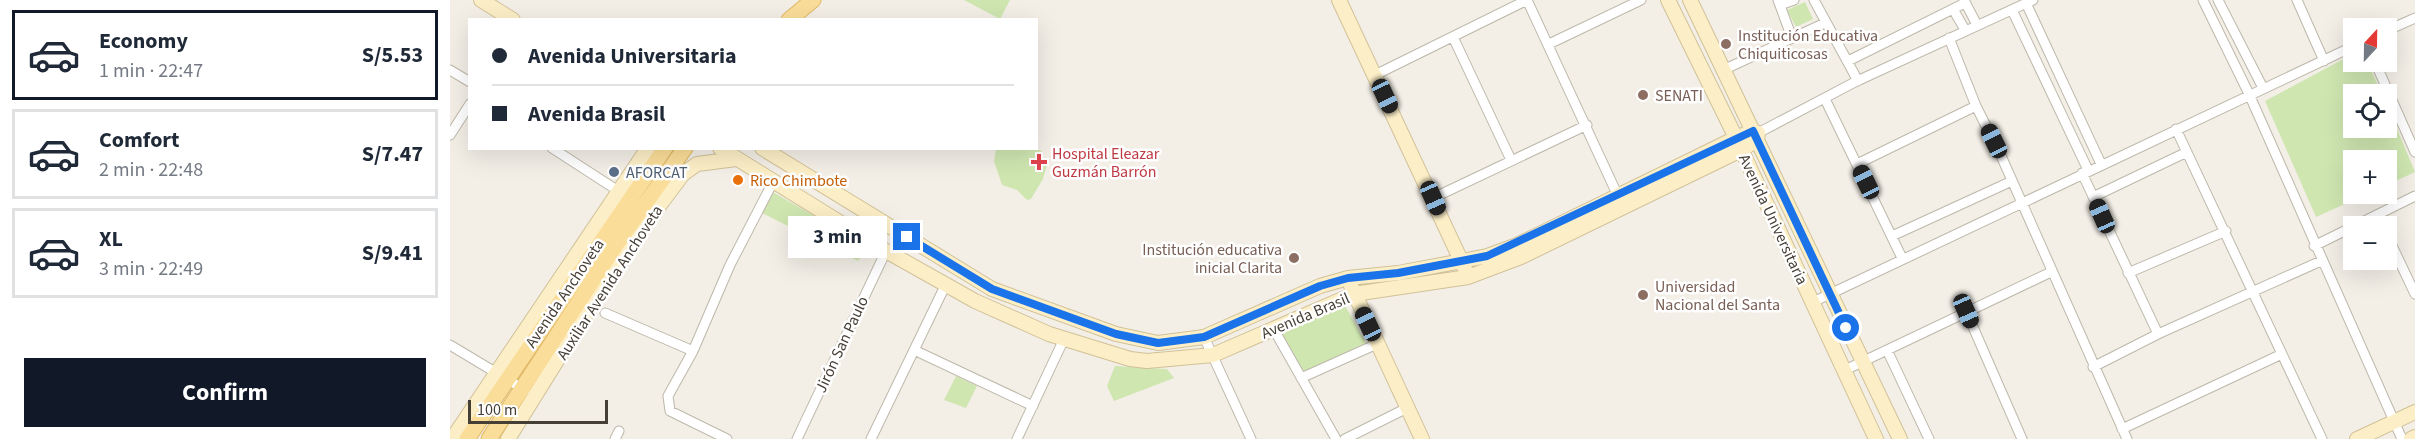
<!DOCTYPE html>
<html lang="en">
<head>
<meta charset="utf-8">
<style>
	body { margin:0; font-family:"Source Sans 3",sans-serif; background:#f6f6f7; color:#1f2937; height:100vh; display:flex; flex-direction:column; font-size:22px; white-space:nowrap }
	* { box-sizing:border-box; margin:0 }
	p { font-size:20px; color:#747a83 }
	.icon { flex:none; width:33px; height:33px; fill:none; stroke:currentColor; stroke-width:2; stroke-linecap:round; stroke-linejoin:round }
	.map { position:relative; flex:1; overflow:hidden }
	.details { display:flex; flex-direction:column; background:#fff; width:450px }
	.details>* { flex:none }
	.top-card { position:absolute; left:18px; top:18px; width:570px; height:132px; border-radius:0px; box-shadow:0 6px 24px #0002; display:grid; align-content:center; height:132px; padding:0 24px; background:#fff }
	.needle { width:39px; rotate:22deg }
	.controls { position:absolute; left:1893px; top:18px; display:grid; gap:12px }
	.controls a { display:grid; place-items:center; width:54px; height:54px; border-radius:0px; background:#fff; box-shadow:0 6px 24px #0002; font-size:30px }
	.scale { position:absolute; left:18px; bottom:15px; width:140px; box-sizing:border-box; padding-left:6px; border:3px solid #463f36; border-top:0; font-size:16px; line-height:21px; white-space:nowrap; color:#463f36; -webkit-text-stroke:4px #fff; paint-order:stroke }
	.end { position:absolute; width:27px; height:27px; margin:-14px; border:8px solid #1a73e8; background:#fff; box-shadow:0 0 0 3px #fff }
	.from { border-radius:50% }
	.bubble { position:absolute; height:42px; border-radius:0px; background:#fff; box-shadow:0 6px 24px #0002; font-size:20px; font-weight:700; line-height:42px; text-align:center }
	.car { position:absolute; width:18px; height:36px; margin:-18px -9px; border-radius:8px; box-shadow:0 0 4px 2px #0007; background:linear-gradient(#222 24%,#8ab4d8 0 40%,#222 0 76%,#8ab4d8 0 86%,#222 0) }
	.top-card b { display:flex; align-items:center; gap:21px; height:57px; font-size:22px }
	.top-card b+b { border-top:2px solid #e0e1e3 }
	.top-card i { width:15px; height:15px; background:#1f2937 }
	ul { padding:10px 0 0; list-style:none }
	li { display:flex; align-items:center; gap:18px; height:90px; margin:0 12px 9px; padding:0 12px; border:3px solid #e0e1e3; border-radius:0px }
	li div { flex:1 }
	li b { display:block; font-size:22px }
	li em { font-style:normal; font-weight:700 }
	li.selected { border-color:#111827 }
	li>.icon { width:54px; height:54px; stroke-width:1.5 }
	.action { display:flex; gap:12px; margin-top:auto; padding:12px 24px }
	.action a { flex:1; height:69px; border-radius:0px; background:#111827; color:#fff; font-size:24px; font-weight:700; line-height:69px; text-align:center }
	main { display:flex; flex:1; min-height:0 }
	.map>svg:first-child { display:block }
	.green { fill:#cfe6b1 }
	.lines { fill:none; stroke-linecap:round; stroke-linejoin:round }
	.minor-casing { stroke:#beb7aa; stroke-width:11 }
	.secondary-casing { stroke:#d1c198; stroke-width:16 }
	.primary-casing { stroke:#dfb969; stroke-width:17 }
	.minor { stroke:#fff; stroke-width:9 }
	.secondary { stroke:#fcefc7; stroke-width:14 }
	.primary { stroke:#fadd99; stroke-width:15 }
	.route { stroke:#1a73e8; stroke-width:8 }
	.education-dot { fill:#8d6e63; stroke:#fff; stroke-width:2 }
	.health-dot { fill:#e0444e; stroke:#fff; stroke-width:2 }
	.service-dot { fill:#5c6f8a; stroke:#fff; stroke-width:2 }
	.food-dot { fill:#e8710a; stroke:#fff; stroke-width:2 }
	.labels { text-anchor:middle; stroke-width:5; stroke-linejoin:round; paint-order:stroke }
	.education-label { font-size:16px; fill:#785e54; stroke:#fff; text-anchor:start }
	.health-label { font-size:16px; fill:#be3a42; stroke:#fff; text-anchor:start }
	.service-label { font-size:16px; fill:#4e5e75; stroke:#fff; text-anchor:start }
	.food-label { font-size:16px; fill:#c56008; stroke:#fff; text-anchor:start }
	.street-label { font-size:16px; fill:#463f36; stroke:#fff }
</style>
</head>
<body>
<main>
<section class="details">
<ul>
<li class="selected"><svg class="icon" aria-label="car" viewBox="0 0 24 24"><path d="M5 17H2v-5l4-1 3-4h7l3 4 3 1v5h-3M9 17h6M6 11h13"/><circle cx="7" cy="17" r="2"/><circle cx="17" cy="17" r="2"/></svg><div><b>Economy</b><p>1 min · 22:47</p></div><em>S/5.53</em></li>
<li><svg class="icon" aria-label="car" viewBox="0 0 24 24"><path d="M5 17H2v-5l4-1 3-4h7l3 4 3 1v5h-3M9 17h6M6 11h13"/><circle cx="7" cy="17" r="2"/><circle cx="17" cy="17" r="2"/></svg><div><b>Comfort</b><p>2 min · 22:48</p></div><em>S/7.47</em></li>
<li><svg class="icon" aria-label="car" viewBox="0 0 24 24"><path d="M5 17H2v-5l4-1 3-4h7l3 4 3 1v5h-3M9 17h6M6 11h13"/><circle cx="7" cy="17" r="2"/><circle cx="17" cy="17" r="2"/></svg><div><b>XL</b><p>3 min · 22:49</p></div><em>S/9.41</em></li>
</ul>
<div class="action"><a>Confirm</a></div>
</section>
<div class="map">
<svg width="1965" height="439" viewBox="0 0 1965 439">
	<rect width="100%" height="100%" fill="#f3efe7"/>
	<path class="green" d="M514 0H560L550 19Z
		M1355 2 1363 19 1346 27 1337 10Z
		M1903 54 1904 62H1917L1932 94H1904V128H1936L1937 105 1965 172 1937 185 1936 160H1904V194H1917L1866 217 1815 101Z
		M546 149H586L592 151 587 160 597 165 593 179 581 199 577 200 567 190 552 185 544 161Z
		M321 191 418 247 408 261 310 212Z
		M893 302 916 343 850 374 828 330Z
		M665 366 717 369 724 378 664 401 657 386Z
		M506 376 527 386 516 408 494 400Z"/>
	<g class="lines">
		<defs>
			<path id="minor" d="M1077 0 1168 196
				M1328 0 1342 38
				M1364 0 1408 81
				M1514 0 1527 25
				M1753 0 1799 94 1952 439
				M1768 0 1813 88
				M1847 0 1874 61
				M1576 3 1651 164
				M1330 5 1344 0
				M1503 9 1515 30
				M1562 10 1638 170
				M1936 31 1965 18
				M1003 37 1061 160
				M1499 38 1526 106 1552 158 1677 439
				M1099 44 1191 0
				M1398 61 1515 3
				M1925 62 1965 152
				M0 70 20 82
				M1273 70 1375 23
				M925 75 1077 0
				M1375 99 1452 258
				M1726 129 1872 439
				M1308 133 1405 82 1583 0
				M0 135 20 104
				M102 148 173 194
				M1407 164 1526 106
				M1632 173 1708 334
				M1643 197 1737 152
				M983 198 1137 125
				M1928 215 1933 226
				M1936 233 1965 294
				M1442 236 1562 181
				M1864 246 1965 196
				M1678 273 1776 231
				M1363 302 1904 46
				M1516 311 1572 439
				M155 313 243 351
				M823 328 886 439
				M754 337 801 439
				M0 345 75 390
				M464 350 583 406
				M1437 350 1479 439
				M1643 367 1708 334 1871 261
				M1395 370 1601 272
				M851 378 927 344
				M1672 429 1832 354
				M165 439 169 431
				M277 439 220 411 218 396 243 351 280 265 323 182
				M347 439 436 251
				M421 439 496 284
				M567 439 614 339
				M895 439 957 408"/>
			<path id="secondary" d="M31 0 63 20
				M889 0 1015 269
				M1218 0 1286 138 1426 439
				M1240 0 1450 439
				M270 148 436 251 525 301 599 334 680 359 697 361 763 355 904 294 1018 277 1071 257 1291 150 1307 140 1308 133 1303 131 1286 138 1067 245 1037 256 1012 261 948 273 898 278 870 286 754 337 708 343 666 334 542 289 312 148
				M901 286 972 439
				M2 439 198 148
				M58 439 176 250 233 174 247 164 286 159
				M1907 439 1965 412
				M1961 439 1965 437"/>
			<path id="primary" d="M339 20 363 0
				M17 439 215 148
				M39 439 166 245 235 148"/>
		</defs>
		<use href="#minor" class="minor-casing"/>
		<use href="#secondary" class="secondary-casing"/>
		<use href="#primary" class="primary-casing"/>
		<use href="#minor" class="minor"/>
		<use href="#secondary" class="secondary"/>
		<use href="#primary" class="primary"/>
	</g>
	<g class="lines">
		<path class="route" d="M457 237 542 289 666 334 708 343 754 337 870 286 898 278 948 273 1037 256 1303 131 1396 328"/>
	</g>
	<g class="education-dot">
		<circle cx="1276" cy="44" r="6"/>
		<circle cx="1193" cy="95" r="6"/>
		<circle cx="844" cy="258" r="6"/>
		<circle cx="1193" cy="295" r="6"/>
	</g>
	<path class="health-dot" d="M586 153h6v6h6v6h-6v6h-6v-6h-6v-6h6z"/>
	<circle class="service-dot" cx="164" cy="172" r="6"/>
	<circle class="food-dot" cx="288" cy="180" r="6"/>
	<g class="labels">
		<g class="education-label">
			<text x="1288" y="41">Institución Educativa<tspan x="1288" dy="18">Chiquiticosas</tspan></text>
			<text x="1205" y="101">SENATI</text>
			<text x="832" y="255" text-anchor="end">Institución educativa<tspan x="832" dy="18">inicial Clarita</tspan></text>
			<text x="1205" y="292">Universidad<tspan x="1205" dy="18">Nacional del Santa</tspan></text>
		</g>
		<g class="health-label">
			<text x="602" y="159">Hospital Eleazar<tspan x="602" dy="18">Guzmán Barrón</tspan></text>
		</g>
		<g class="service-label">
			<text x="176" y="178">AFORCAT</text>
		</g>
		<g class="food-label">
			<text x="300" y="186">Rico Chimbote</text>
		</g>
		<g class="street-label">
			<text transform="translate(1324 219) rotate(65)" y="6">Avenida Universitaria</text>
			<text transform="translate(159 282) rotate(-57)" y="6">Auxiliar Avenida Anchoveta</text>
			<text transform="translate(114 293) rotate(-56)" y="6">Avenida Anchoveta</text>
			<text transform="translate(855 315) rotate(-23)" y="6">Avenida Brasil</text>
			<text transform="translate(391 344) rotate(-65)" y="6">Jirón San Paulo</text>
		</g>
	</g>
</svg>
<div class="controls">
<a><svg class="needle" viewBox="-14 -14 28 28"><path d="M0-13l5 13h-10z" fill="#e53935"/><path d="M0 13l5-13h-10z" fill="#747a83"/></svg></a>
<a><svg class="icon" aria-label="locate" viewBox="0 0 24 24"><circle cx="12" cy="12" r="6"/><path d="M12 2v4M12 18v4M2 12h4M18 12h4"/></svg></a>
<a>+</a>
<a>−</a>
</div>
<div class="scale">100 m</div>
<i class="end from" style="left:1396px;top:328px"></i>
<i class="end" style="left:457px;top:237px"></i>
<div class="bubble" style="left:338px;top:216px;width:99px">3 min</div>
<i class="car" style="left:935px;top:96px;rotate:155deg"></i>
<i class="car" style="left:1544px;top:141px;rotate:334deg"></i>
<i class="car" style="left:1416px;top:182px;rotate:334deg"></i>
<i class="car" style="left:983px;top:198px;rotate:156deg"></i>
<i class="car" style="left:1652px;top:216px;rotate:336deg"></i>
<i class="car" style="left:1516px;top:311px;rotate:156deg"></i>
<i class="car" style="left:918px;top:324px;rotate:335deg"></i>
<div class="top-card">
<b><i class="from"></i>Avenida Universitaria</b>
<b><i></i>Avenida Brasil</b>
</div>
</div>
</main>
</body>
</html>
